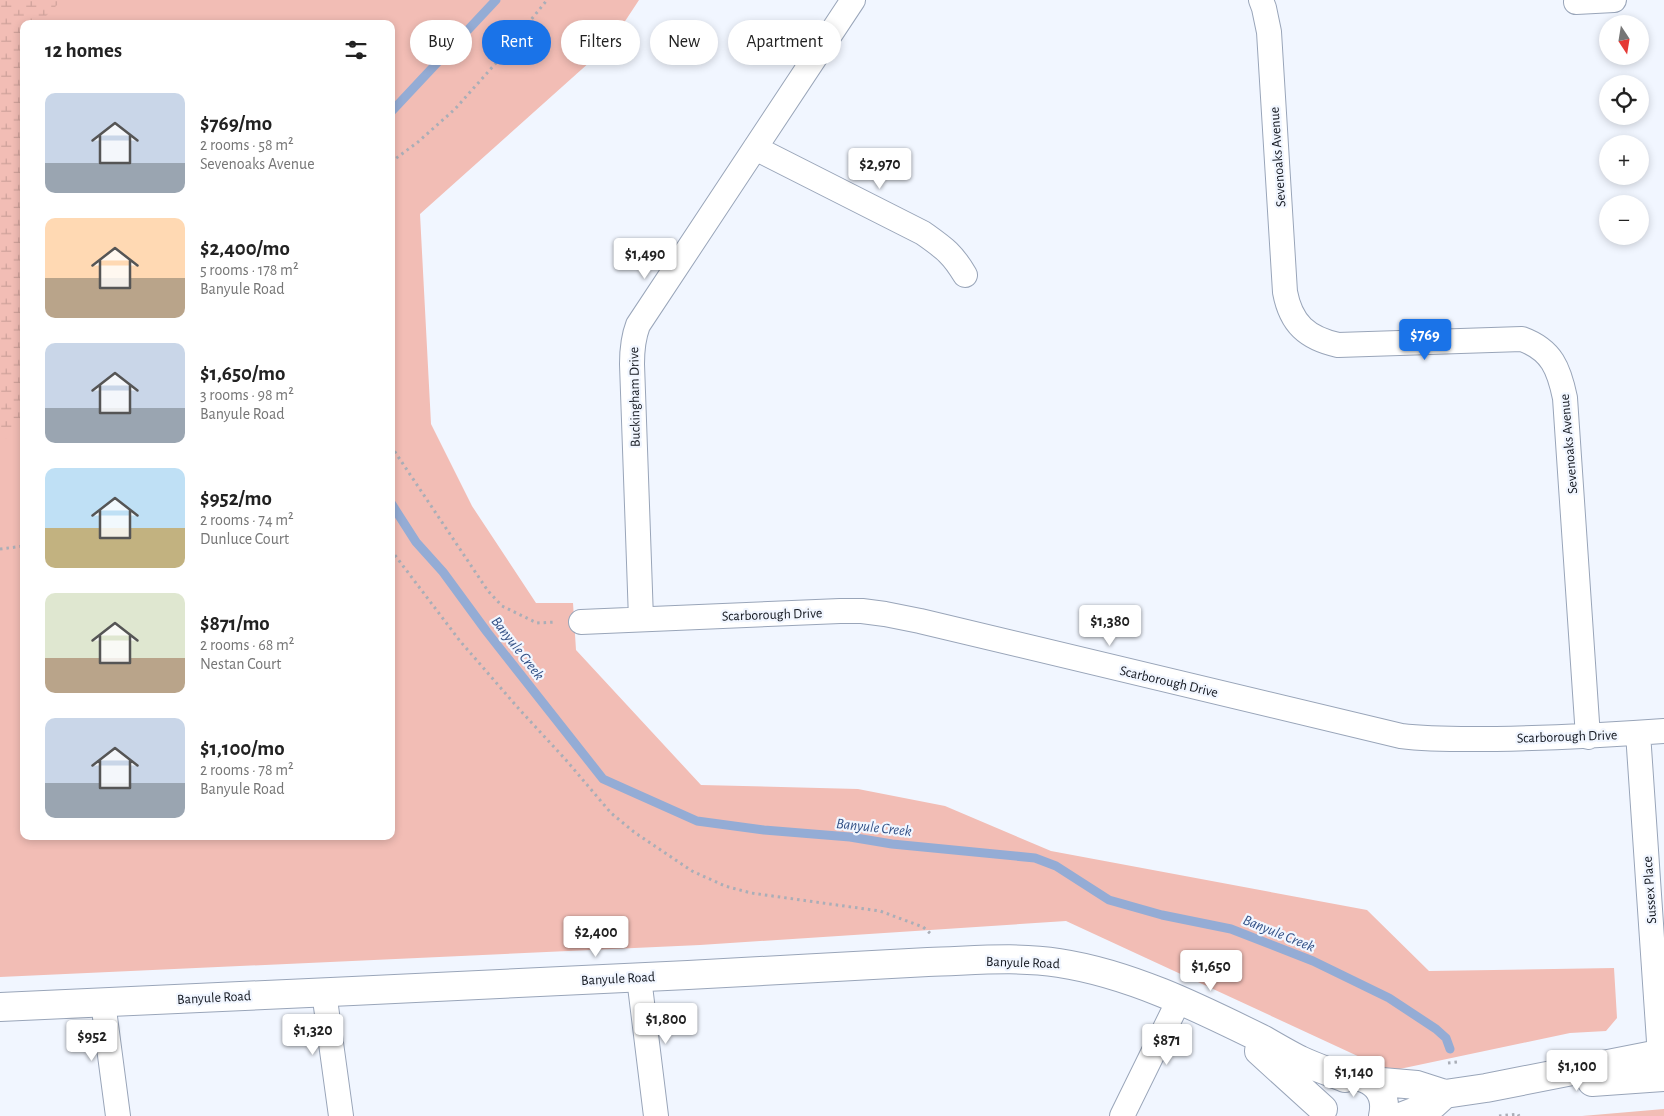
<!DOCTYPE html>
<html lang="en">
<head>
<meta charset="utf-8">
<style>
  :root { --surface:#fff; --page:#f2f2f2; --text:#222; --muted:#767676; --accent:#1a73e8 }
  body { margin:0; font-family:"Alegreya Sans",sans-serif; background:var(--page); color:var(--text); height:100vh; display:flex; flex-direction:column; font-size:19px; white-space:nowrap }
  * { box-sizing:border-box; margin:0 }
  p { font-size:16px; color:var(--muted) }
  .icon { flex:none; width:28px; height:28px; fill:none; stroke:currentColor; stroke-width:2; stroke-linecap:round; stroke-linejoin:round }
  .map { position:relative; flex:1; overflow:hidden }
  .side { position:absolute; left:20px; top:20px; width:375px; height:820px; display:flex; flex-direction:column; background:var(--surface); border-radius:10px; box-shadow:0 2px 8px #0003 }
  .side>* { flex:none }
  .guide { position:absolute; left:410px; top:20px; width:475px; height:45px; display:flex; gap:10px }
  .needle { width:32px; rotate:168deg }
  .fabs { position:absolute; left:1599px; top:15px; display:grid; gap:10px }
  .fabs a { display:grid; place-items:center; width:50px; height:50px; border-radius:50%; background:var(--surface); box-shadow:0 2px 8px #0003; font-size:25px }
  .price { position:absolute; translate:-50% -42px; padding:0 11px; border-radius:5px; background:#fff; color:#222; font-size:16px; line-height:32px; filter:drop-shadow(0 1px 2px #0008) }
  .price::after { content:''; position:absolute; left:50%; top:30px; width:15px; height:11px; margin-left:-8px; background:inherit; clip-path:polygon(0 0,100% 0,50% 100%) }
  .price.active { background:var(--accent); color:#fff }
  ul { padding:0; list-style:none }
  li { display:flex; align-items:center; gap:15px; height:125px; padding:0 25px }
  li span { display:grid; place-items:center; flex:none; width:140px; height:100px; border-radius:10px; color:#555 }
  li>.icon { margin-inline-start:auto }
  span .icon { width:60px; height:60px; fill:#fffc; stroke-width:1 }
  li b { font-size:21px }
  h2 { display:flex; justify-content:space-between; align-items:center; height:60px; padding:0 25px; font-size:21px }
  .chip { padding:0 18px; border-radius:22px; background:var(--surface); box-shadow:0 2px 8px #0003; font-size:18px; line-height:45px }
  .chip.active { background:var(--accent); color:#fff }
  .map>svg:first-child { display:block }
  .green { fill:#f2bdb5; fill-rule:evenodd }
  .wetland { fill:url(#wetland-marsh) }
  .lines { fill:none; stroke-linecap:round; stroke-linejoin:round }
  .stream { stroke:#94acd5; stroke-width:9 }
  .minor-casing { stroke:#99a5b9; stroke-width:26 }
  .tertiary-casing { stroke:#99a5b9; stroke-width:30 }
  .path { stroke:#aaaeb7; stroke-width:3; stroke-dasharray:2.5 4; stroke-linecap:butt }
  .minor { stroke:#fff; stroke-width:24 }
  .tertiary { stroke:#fff; stroke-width:28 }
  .labels { text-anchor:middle; stroke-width:4.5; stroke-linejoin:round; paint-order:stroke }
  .street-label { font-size:14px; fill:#13171f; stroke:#f1f6ff }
  .water-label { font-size:15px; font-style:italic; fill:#335186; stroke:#f1f6ff }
</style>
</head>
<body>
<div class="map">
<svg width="1664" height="1116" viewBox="0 0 1664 1116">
  <defs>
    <pattern id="wetland-marsh" width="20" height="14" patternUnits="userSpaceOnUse" patternTransform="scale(1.25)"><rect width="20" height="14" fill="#f2bdb5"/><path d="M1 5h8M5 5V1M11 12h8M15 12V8" fill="none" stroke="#cfa29b"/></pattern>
  </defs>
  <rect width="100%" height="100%" fill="#f1f6ff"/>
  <path class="green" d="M0 0H639L610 44 420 214 431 424 472 506 536 603H573L576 650 701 785 858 789 945 806 1051 851 1367 910 1429 971 1614 968 1617 1018 1606 1031 1570 1033 1390 1071 1066 921 700 945 0 977ZM24 24H391V836H24Z
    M1664 1109V1116H1581H1582Z"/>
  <path class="wetland" d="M0 0H62L38 24H24V423L7 438 0 439Z"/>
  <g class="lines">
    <path class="stream" d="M391 112 496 0
      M391 503 416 542 443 572 487 632 603 779 697 821 764 830 850 837 892 844 1035 858 1056 866 1109 900 1162 915 1231 929 1313 961 1389 998 1436 1029 1446 1038 1450 1049"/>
    <defs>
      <path id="minor" d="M1261 0 1264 8 1269 32 1285 292C1291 324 1307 338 1338 345L1522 339C1552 350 1559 369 1565 398L1588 737
        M1576 2 1614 0
        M755 148 923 233C944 248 952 253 965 275
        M641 619 632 364C632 350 633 338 638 325L853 0
        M581 622 840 611H862L885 614 920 621 1401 736C1433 740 1465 739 1496 739 1552 738 1608 735 1664 731
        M1638 733 1661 1071
        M639 978 656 1116
        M324 992 341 1116
        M103 1002 118 1116
        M1122 1116 1179 1000"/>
      <path id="tertiary" d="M0 1007C229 996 459 987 688 975 768 971 848 966 928 962 971 961 1016 956 1059 963 1131 974 1199 1008 1264 1040 1276 1047 1288 1054 1300 1060 1315 1067 1330 1072 1345 1078
        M1259 1051 1323 1109
        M1360 1077C1379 1082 1387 1098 1383 1116
        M1370 1081 1417 1085 1445 1094 1486 1088 1664 1053
        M1592 1082 1664 1077
        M1403 1116 1434 1104 1445 1094"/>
    </defs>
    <use href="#minor" class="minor-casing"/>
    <use href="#tertiary" class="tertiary-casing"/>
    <path class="path" d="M391 162 418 142 455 109 496 63 547 0
      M391 446 488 591 502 606 537 623 556 622
      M0 549 24 546
      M391 550 460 641 519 709 566 760 611 813 634 832 692 871 725 886 751 893 880 911 923 927 931 934
      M1448 1063 1457 1062
      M1499 1116 1518 1114 1519 1116"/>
    <use href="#minor" class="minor"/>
    <use href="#tertiary" class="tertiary"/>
  </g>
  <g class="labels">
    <g class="street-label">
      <text transform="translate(1277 157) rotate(-94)" y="5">Sevenoaks Avenue</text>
      <text transform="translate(634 397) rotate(-91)" y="5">Buckingham Drive</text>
      <text transform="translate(1568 444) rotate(-95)" y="5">Sevenoaks Avenue</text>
      <text transform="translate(772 614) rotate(-2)" y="5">Scarborough Drive</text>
      <text transform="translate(1169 681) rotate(13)" y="5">Scarborough Drive</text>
      <text transform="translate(1567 736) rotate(-2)" y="5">Scarborough Drive</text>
      <text transform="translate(1649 890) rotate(-94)" y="5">Sussex Place</text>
      <text transform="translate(1023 962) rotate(2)" y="5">Banyule Road</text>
      <text transform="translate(618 978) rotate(-3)" y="5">Banyule Road</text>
      <text transform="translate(214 997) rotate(-3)" y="5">Banyule Road</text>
    </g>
    <g class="water-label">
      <text transform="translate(518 648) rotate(52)" y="5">Banyule Creek</text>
      <text transform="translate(874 827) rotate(6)" y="5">Banyule Creek</text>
      <text transform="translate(1279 933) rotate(22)" y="5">Banyule Creek</text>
    </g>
  </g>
</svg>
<div class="fabs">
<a><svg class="needle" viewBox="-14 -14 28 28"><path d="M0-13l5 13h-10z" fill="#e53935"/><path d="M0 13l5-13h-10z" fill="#767676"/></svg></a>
<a><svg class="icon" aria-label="locate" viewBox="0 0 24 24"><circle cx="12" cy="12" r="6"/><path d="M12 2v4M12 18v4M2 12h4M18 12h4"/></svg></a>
<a>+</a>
<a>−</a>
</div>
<b class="price" style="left:880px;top:190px">$2,970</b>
<b class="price" style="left:645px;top:280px">$1,490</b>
<b class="price active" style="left:1425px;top:361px">$769</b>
<b class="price" style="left:1110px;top:647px">$1,380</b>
<b class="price" style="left:596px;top:958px">$2,400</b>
<b class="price" style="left:1211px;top:992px">$1,650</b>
<b class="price" style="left:666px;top:1045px">$1,800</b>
<b class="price" style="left:313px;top:1056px">$1,320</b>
<b class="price" style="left:92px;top:1062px">$952</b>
<b class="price" style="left:1167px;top:1066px">$871</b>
<b class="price" style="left:1577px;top:1092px">$1,100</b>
<b class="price" style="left:1354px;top:1098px">$1,140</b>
<div class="guide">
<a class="chip">Buy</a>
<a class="chip active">Rent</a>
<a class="chip">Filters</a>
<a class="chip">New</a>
<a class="chip">Apartment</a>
</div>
<section class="side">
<h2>12 homes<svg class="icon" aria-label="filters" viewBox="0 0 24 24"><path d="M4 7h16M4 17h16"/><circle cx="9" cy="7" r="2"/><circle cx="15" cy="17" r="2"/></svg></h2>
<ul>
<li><span style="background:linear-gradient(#c9d6e8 70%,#9aa5b1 0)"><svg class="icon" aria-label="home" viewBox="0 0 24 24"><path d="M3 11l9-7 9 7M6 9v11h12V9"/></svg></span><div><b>$769/mo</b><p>2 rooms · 58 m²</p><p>Sevenoaks Avenue</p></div></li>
<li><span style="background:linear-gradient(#ffd9b3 60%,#b9a48a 0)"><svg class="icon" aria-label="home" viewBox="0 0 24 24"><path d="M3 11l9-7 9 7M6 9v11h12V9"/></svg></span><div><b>$2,400/mo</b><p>5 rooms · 178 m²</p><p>Banyule Road</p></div></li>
<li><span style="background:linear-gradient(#c9d6e8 65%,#9aa5b1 0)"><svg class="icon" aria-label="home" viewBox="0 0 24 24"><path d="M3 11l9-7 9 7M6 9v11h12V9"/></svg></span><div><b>$1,650/mo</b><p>3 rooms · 98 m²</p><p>Banyule Road</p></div></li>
<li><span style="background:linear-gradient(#bfe0f5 60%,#c2b280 0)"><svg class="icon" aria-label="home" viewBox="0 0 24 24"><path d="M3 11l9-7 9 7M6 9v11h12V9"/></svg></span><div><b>$952/mo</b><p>2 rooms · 74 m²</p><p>Dunluce Court</p></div></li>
<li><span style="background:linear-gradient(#dfe7d0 65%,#b9a48a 0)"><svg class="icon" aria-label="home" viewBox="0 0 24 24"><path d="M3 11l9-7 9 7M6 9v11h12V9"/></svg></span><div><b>$871/mo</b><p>2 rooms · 68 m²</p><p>Nestan Court</p></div></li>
<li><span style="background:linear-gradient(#c9d6e8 65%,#9aa5b1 0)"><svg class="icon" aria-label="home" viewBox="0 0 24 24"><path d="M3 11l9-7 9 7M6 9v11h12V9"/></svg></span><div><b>$1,100/mo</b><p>2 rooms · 78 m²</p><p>Banyule Road</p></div></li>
</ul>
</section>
</div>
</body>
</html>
